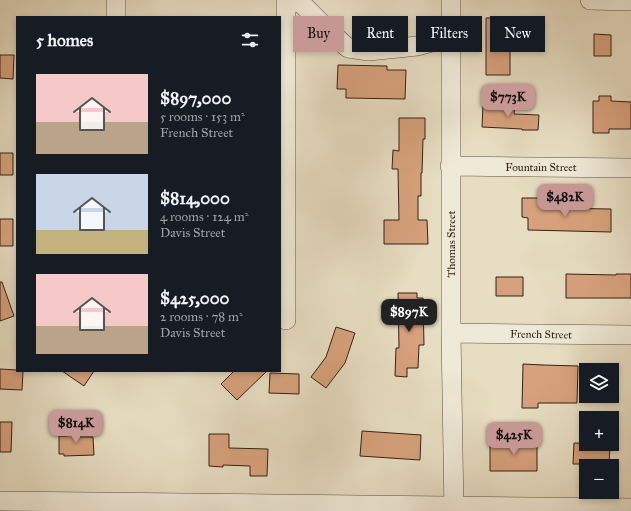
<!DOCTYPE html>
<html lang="en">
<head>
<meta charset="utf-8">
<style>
  :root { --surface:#171b24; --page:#20242c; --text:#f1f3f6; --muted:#9ea1a6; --accent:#c59692 }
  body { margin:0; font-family:"IM FELL Great Primer",serif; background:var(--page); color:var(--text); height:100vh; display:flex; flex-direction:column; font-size:15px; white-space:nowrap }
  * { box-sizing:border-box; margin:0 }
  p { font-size:13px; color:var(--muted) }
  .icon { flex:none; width:22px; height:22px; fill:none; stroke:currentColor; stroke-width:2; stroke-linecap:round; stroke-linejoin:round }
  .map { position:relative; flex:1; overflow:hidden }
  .drawer { position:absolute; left:16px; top:16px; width:265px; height:356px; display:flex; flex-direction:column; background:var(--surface); border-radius:0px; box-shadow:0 2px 6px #0003 }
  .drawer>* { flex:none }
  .top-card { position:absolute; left:293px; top:16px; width:278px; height:36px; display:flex; gap:8px }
  .buttons { position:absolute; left:579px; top:363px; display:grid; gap:8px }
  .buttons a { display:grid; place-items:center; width:40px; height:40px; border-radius:0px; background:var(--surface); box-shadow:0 2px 6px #0003; font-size:20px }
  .price { position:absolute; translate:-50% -34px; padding:0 9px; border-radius:8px; background:var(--accent); color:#111; font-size:13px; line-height:26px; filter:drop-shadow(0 1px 2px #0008) }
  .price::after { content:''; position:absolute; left:50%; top:24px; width:12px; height:9px; margin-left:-6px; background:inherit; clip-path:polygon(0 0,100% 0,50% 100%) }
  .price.current { background:#222; color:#fff }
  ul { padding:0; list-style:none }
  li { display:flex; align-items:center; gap:12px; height:100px; padding:0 20px }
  li span { display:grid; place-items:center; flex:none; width:112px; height:80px; border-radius:0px; color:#555 }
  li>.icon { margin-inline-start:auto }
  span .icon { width:48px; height:48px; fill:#fffc; stroke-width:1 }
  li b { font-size:17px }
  h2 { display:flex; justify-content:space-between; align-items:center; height:48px; padding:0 20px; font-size:17px }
  .tag { padding:0 14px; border-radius:0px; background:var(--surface); box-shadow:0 2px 6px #0003; font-size:14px; line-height:36px }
  .tag.current { background:var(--accent); color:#111 }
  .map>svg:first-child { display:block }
  .building { fill:#d6a17c; stroke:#332114 }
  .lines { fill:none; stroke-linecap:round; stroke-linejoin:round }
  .minor-casing { stroke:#605040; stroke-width:20 }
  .minor { stroke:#efe9d7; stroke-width:19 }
  .labels { text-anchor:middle; stroke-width:4; stroke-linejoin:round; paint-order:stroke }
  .street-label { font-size:11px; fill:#332114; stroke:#efe9d7 }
</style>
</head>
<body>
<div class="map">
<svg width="631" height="511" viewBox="0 0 631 511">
  <rect width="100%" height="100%" fill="#e7ddc2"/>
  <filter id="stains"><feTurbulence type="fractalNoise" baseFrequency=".005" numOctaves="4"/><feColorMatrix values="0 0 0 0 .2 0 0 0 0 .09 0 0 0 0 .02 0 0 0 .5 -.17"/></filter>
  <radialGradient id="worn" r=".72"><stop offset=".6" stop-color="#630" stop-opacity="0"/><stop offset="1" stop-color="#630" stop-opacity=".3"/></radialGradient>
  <path class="building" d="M486 18H513V38H510V75H486Z
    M594 34 611 35V56H594Z
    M0 55H14L13 79 0 78Z
    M338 65 387 66V70H406L405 99 346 98V89H337Z
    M599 96H611V101L631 102V129H609V133H593V101H599Z
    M483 104 515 105 514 114 539 115 538 130H522V129L482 127Z
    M399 118H425V139H423L422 173H421V196H418V220H427L428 244H384V220H399L398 169H392L393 150 399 151Z
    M0 153H13V175H0Z
    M522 198H546V208L611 209V232L528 230V218L522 217Z
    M0 219H13V246H0Z
    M566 274 616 275V274H631V298H566Z
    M496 277H523V296H496Z
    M0 282H2L14 316 0 321Z
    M398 293H417V298H423L424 345H419L418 368H407V377L395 376 396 348H399Z
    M336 327 355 333 345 363 326 388 311 377 326 357Z
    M523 364 543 365 578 366 577 403H538V408H522Z
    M0 369 17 370V371H23L22 390 0 389Z
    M62 371H94L84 386Z
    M234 371H267L237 400 221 384Z
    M270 373 299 374V394L269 393Z
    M0 422H12L11 452H0Z
    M68 429H80V437H93L94 455 64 456V454H59V436H68Z
    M362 431 421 435 420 460 360 456Z
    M209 434H229V448L268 449 267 476H250V466L223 465V467L209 466Z
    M490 440H537V471H490Z
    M574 443 610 444 609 466H593V464H573Z"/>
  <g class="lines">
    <defs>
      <path id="minor" d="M286 0V320
        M293 0 302 4 330 32 348 48 369 51 417 46 450 37
        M451 0V333L454 511
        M590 0 631 1
        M116 17V0
        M450 166 631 168
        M451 333 631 335
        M0 501 631 508"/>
    </defs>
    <use href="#minor" class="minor-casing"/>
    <use href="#minor" class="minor"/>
  </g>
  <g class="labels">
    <g class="street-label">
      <text x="541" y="171">Fountain Street</text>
      <text transform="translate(451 244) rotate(-90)" y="4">Thomas Street</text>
      <text transform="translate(541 334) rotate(1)" y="4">French Street</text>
    </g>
  </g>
  <rect width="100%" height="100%" filter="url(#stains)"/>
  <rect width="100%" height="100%" fill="url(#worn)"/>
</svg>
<div class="buttons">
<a><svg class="icon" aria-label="layers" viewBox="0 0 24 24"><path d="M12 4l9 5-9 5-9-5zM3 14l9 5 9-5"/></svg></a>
<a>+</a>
<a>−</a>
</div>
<b class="price" style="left:508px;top:118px">$773K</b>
<b class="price" style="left:565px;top:218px">$482K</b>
<b class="price current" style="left:409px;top:333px">$897K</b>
<b class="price" style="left:76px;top:444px">$814K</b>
<b class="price" style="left:514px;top:456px">$425K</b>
<div class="top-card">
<a class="tag current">Buy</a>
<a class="tag">Rent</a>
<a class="tag">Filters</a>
<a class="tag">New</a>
</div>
<section class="drawer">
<h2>5 homes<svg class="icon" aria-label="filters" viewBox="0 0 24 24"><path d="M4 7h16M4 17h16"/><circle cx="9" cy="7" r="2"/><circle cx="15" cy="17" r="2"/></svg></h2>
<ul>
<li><span style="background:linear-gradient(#f6c9c9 60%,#b9a48a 0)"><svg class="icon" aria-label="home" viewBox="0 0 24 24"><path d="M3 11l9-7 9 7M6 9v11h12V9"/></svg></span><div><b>$897,000</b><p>5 rooms · 153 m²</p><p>French Street</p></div></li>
<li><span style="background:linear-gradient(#c9d6e8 70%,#c2b280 0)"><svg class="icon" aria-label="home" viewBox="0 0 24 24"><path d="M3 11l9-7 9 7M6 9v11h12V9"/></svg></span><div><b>$814,000</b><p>4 rooms · 124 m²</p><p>Davis Street</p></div></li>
<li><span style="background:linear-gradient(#f6c9c9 65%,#b9a48a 0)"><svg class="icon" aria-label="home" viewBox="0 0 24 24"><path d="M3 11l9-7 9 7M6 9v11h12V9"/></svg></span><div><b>$425,000</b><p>2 rooms · 78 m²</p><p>Davis Street</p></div></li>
</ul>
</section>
</div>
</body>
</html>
